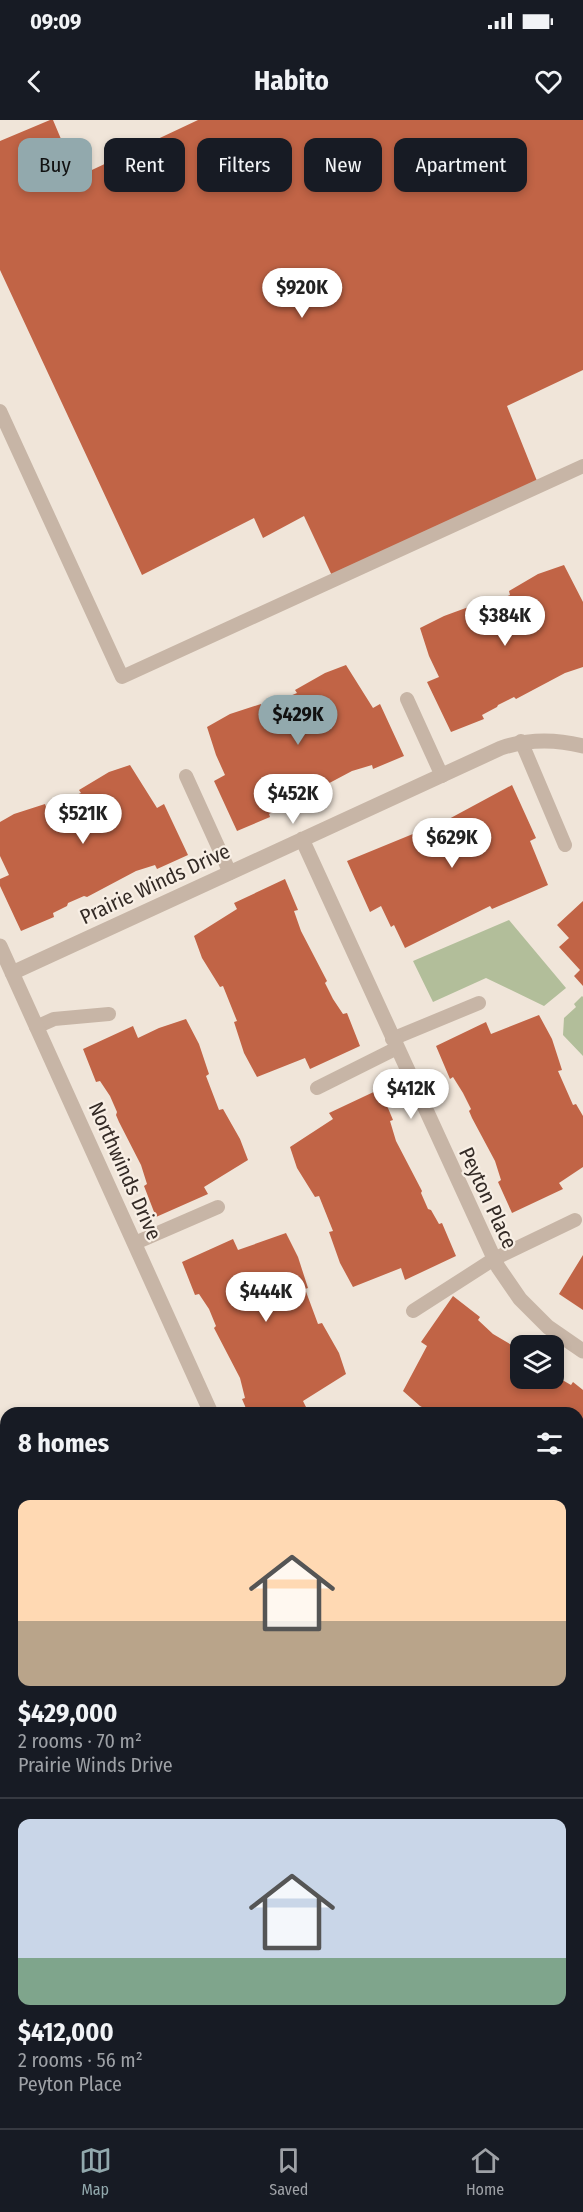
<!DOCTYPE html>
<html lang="en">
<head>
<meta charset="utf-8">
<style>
  :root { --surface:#171b24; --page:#20242c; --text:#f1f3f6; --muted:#9ea1a6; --line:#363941; --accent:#92a9ad }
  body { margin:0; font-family:"Fira Sans Condensed",sans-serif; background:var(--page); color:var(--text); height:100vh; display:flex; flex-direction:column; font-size:22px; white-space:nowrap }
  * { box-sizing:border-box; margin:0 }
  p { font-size:20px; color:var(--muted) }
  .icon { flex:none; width:33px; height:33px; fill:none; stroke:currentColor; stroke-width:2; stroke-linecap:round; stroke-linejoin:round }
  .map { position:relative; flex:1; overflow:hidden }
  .side { position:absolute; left:0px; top:1287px; width:584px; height:722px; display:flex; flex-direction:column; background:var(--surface); border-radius:18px 18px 0 0; box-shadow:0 3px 9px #0003 }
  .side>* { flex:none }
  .hud { position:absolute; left:18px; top:18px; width:548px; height:54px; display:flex; gap:12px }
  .fabs { position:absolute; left:510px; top:1215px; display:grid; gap:12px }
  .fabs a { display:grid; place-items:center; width:54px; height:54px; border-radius:12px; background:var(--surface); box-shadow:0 3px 9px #0003; font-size:30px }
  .price { position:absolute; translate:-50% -51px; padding:0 14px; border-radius:21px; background:#fff; color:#222; font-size:20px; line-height:39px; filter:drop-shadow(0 2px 3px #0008) }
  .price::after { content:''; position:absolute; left:50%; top:36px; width:18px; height:14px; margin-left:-9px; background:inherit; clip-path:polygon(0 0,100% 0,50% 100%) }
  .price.selected { background:var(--accent); color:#111 }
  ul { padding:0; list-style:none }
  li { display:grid; align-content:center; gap:12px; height:318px; padding:0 18px }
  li+li { border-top:2px solid var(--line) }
  li span { display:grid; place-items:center; height:186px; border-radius:12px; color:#555 }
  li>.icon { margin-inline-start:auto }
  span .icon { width:108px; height:108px; fill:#fffc; stroke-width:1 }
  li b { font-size:26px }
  h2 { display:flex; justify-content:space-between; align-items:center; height:72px; padding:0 18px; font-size:26px }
  .chip { padding:0 21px; border-radius:12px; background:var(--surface); box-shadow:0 3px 9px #0003; font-size:21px; line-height:54px }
  .chip.selected { background:var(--accent); color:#111 }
  .status { display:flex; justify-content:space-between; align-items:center; height:42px; padding:0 30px; background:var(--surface); direction:ltr }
  .status svg { height:16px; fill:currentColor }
  header { display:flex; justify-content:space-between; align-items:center; height:78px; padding:0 18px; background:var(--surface); font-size:27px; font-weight:700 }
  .dock { display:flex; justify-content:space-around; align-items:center; height:84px; border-top:2px solid var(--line); background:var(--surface); font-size:16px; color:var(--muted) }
  .dock a { display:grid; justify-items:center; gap:3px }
  .dock .selected { color:var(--accent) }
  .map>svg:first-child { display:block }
  .green { fill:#b2be9a }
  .water { fill:#79a9ac }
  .building { fill:#c16446 }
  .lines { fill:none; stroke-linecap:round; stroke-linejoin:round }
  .service { stroke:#c7b5a6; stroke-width:14 }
  .minor { stroke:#c7b5a6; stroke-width:15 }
  .labels { text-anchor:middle; stroke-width:4.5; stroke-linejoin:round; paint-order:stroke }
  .street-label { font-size:21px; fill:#342b26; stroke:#f8efe5 }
</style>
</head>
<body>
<div class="status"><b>09:09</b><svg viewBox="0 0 49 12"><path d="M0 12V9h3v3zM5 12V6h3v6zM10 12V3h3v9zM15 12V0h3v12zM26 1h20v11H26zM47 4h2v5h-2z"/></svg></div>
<header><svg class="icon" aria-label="back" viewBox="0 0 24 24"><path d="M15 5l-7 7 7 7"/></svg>Habito<svg class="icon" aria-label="heart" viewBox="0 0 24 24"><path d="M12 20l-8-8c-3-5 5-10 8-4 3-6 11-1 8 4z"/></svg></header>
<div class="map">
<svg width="583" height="2008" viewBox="0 0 583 2008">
  <rect width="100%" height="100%" fill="#f0e5d9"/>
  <path class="green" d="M509 800 566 868 544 886 486 858 433 882 413 841Z
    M582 876 583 877V936L563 915 564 898 576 887 574 884Z"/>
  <path class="water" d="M578 1474 583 1477V1640L578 1628Z"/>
  <path class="building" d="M50 0H53L77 57 198 0H583V250L507 286 539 366 334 460 304 396 263 418 254 398 142 455 0 150V21Z
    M564 445 583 482V547L565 553 516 579 514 577 498 585 497 587 482 595 484 599 451 612 427 562 439 557 429 536 420 508 444 496 474 485 476 489 510 475 509 471 538 454Z
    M346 545 373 588 380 584 404 636 373 649 372 645 352 651 303 677 300 676 284 683 283 686 269 694 270 697 237 711 214 661 225 655 216 635 207 607 230 594 261 584 262 588 297 573 295 570 325 553Z
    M130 645 157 688 164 684 188 735 157 749 155 745 136 751 87 777 84 776 68 783 67 786 53 793 54 797 21 811 0 766V759L9 755 0 736V702L14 694 45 684 46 687 81 673 79 670 109 652Z
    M512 665 536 718 530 721 548 765 492 789 490 786 405 828 394 805 391 807 381 786 370 792 347 741 447 700Z
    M285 759 298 790 294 791 301 811 327 861 325 863 333 879 343 894 347 893 360 926 310 949 305 938 257 957 244 933 234 902 237 901 223 866 220 867 202 838 194 816 237 789 234 783Z
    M583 781V866L574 856 580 850 559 827 569 818 557 805Z
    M539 895 552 919 562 950 558 951 573 985 576 984 583 996V1047L559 1063 563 1069 512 1093 498 1062 501 1060 495 1041 472 998 469 991 471 989 463 973 453 957 450 959 436 926 486 902 491 914Z
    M186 899 199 924 209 954 206 956 219 990 223 989 240 1019 248 1040 204 1067 208 1074 156 1097 144 1066 147 1064 141 1045 119 1002 116 995 117 992 110 976 100 961 96 962 83 929 133 906 138 918 159 908Z
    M380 969 393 1000 390 1001 396 1021 422 1071 421 1073 428 1089 431 1090 439 1104 442 1103 456 1136 405 1160 401 1148 353 1167 340 1143 329 1112 333 1111 319 1076 315 1077 297 1048 290 1027 333 999 329 993Z
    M286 1113 298 1137 308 1168 305 1169 318 1204 322 1203 339 1233 346 1254 303 1281 306 1287 293 1293H248L242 1279 245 1278 240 1258 214 1208 216 1206 209 1189 199 1174 195 1175 182 1142 233 1119 238 1130Z
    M583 1135V1190L559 1174Z
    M453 1176 480 1197 478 1200 493 1214 520 1230V1258H554L557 1257 571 1265 573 1262 583 1270V1310L578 1318V1293H433L420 1286 403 1271 427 1226 421 1222Z
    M583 1725V1842L578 1844V1727Z"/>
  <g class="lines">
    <path class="service" d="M0 291 122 557 583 346
      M407 579 442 656
      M521 621 565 725
      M186 656 230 753
      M36 907 54 899 109 894
      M392 919 479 883
      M317 968 397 928
      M135 1123 218 1087
      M413 1191 494 1139 575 1100"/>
    <path class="minor" d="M302 719 498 1147 520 1179 548 1207 583 1231
      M0 826 211 1293
      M12 853 501 628C528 619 555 619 583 626
      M578 1875 583 1873
      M578 1944 583 1952"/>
  </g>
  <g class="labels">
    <g class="street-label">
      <text transform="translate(155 764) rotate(-25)" y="7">Prairie Winds Drive</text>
      <text transform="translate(125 1051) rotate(66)" y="7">Northwinds Drive</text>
      <text transform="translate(488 1078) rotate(65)" y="7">Peyton Place</text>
    </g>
  </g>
</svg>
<div class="fabs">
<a><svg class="icon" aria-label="layers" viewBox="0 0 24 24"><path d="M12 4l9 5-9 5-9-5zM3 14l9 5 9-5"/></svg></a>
</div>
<b class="price" style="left:302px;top:199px">$920K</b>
<b class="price" style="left:505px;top:527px">$384K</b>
<b class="price selected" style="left:298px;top:626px">$429K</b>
<b class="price" style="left:293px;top:705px">$452K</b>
<b class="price" style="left:83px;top:725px">$521K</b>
<b class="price" style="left:452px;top:749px">$629K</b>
<b class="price" style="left:411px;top:1000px">$412K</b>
<b class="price" style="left:266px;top:1203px">$444K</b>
<div class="hud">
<a class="chip selected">Buy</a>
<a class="chip">Rent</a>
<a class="chip">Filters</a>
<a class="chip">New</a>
<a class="chip">Apartment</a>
</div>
<section class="side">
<h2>8 homes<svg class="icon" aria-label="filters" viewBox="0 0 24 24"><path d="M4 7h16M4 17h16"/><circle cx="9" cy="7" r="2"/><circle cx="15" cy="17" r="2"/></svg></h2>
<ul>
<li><span style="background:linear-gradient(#ffd9b3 65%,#b9a48a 0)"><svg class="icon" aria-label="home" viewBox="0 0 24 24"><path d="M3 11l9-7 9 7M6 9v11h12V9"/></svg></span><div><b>$429,000</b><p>2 rooms · 70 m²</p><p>Prairie Winds Drive</p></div></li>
<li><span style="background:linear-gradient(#c9d6e8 75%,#7fa58c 0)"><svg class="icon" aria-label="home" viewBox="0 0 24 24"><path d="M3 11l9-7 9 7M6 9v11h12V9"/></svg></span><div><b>$412,000</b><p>2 rooms · 56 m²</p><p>Peyton Place</p></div></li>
</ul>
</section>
</div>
<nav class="dock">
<a class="selected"><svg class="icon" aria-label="map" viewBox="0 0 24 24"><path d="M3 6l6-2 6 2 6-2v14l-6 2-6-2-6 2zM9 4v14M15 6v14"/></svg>Map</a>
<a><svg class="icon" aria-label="saved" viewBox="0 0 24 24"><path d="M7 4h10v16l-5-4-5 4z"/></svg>Saved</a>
<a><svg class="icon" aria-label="home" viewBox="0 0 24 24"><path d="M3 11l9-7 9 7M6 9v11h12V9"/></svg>Home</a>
</nav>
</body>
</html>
